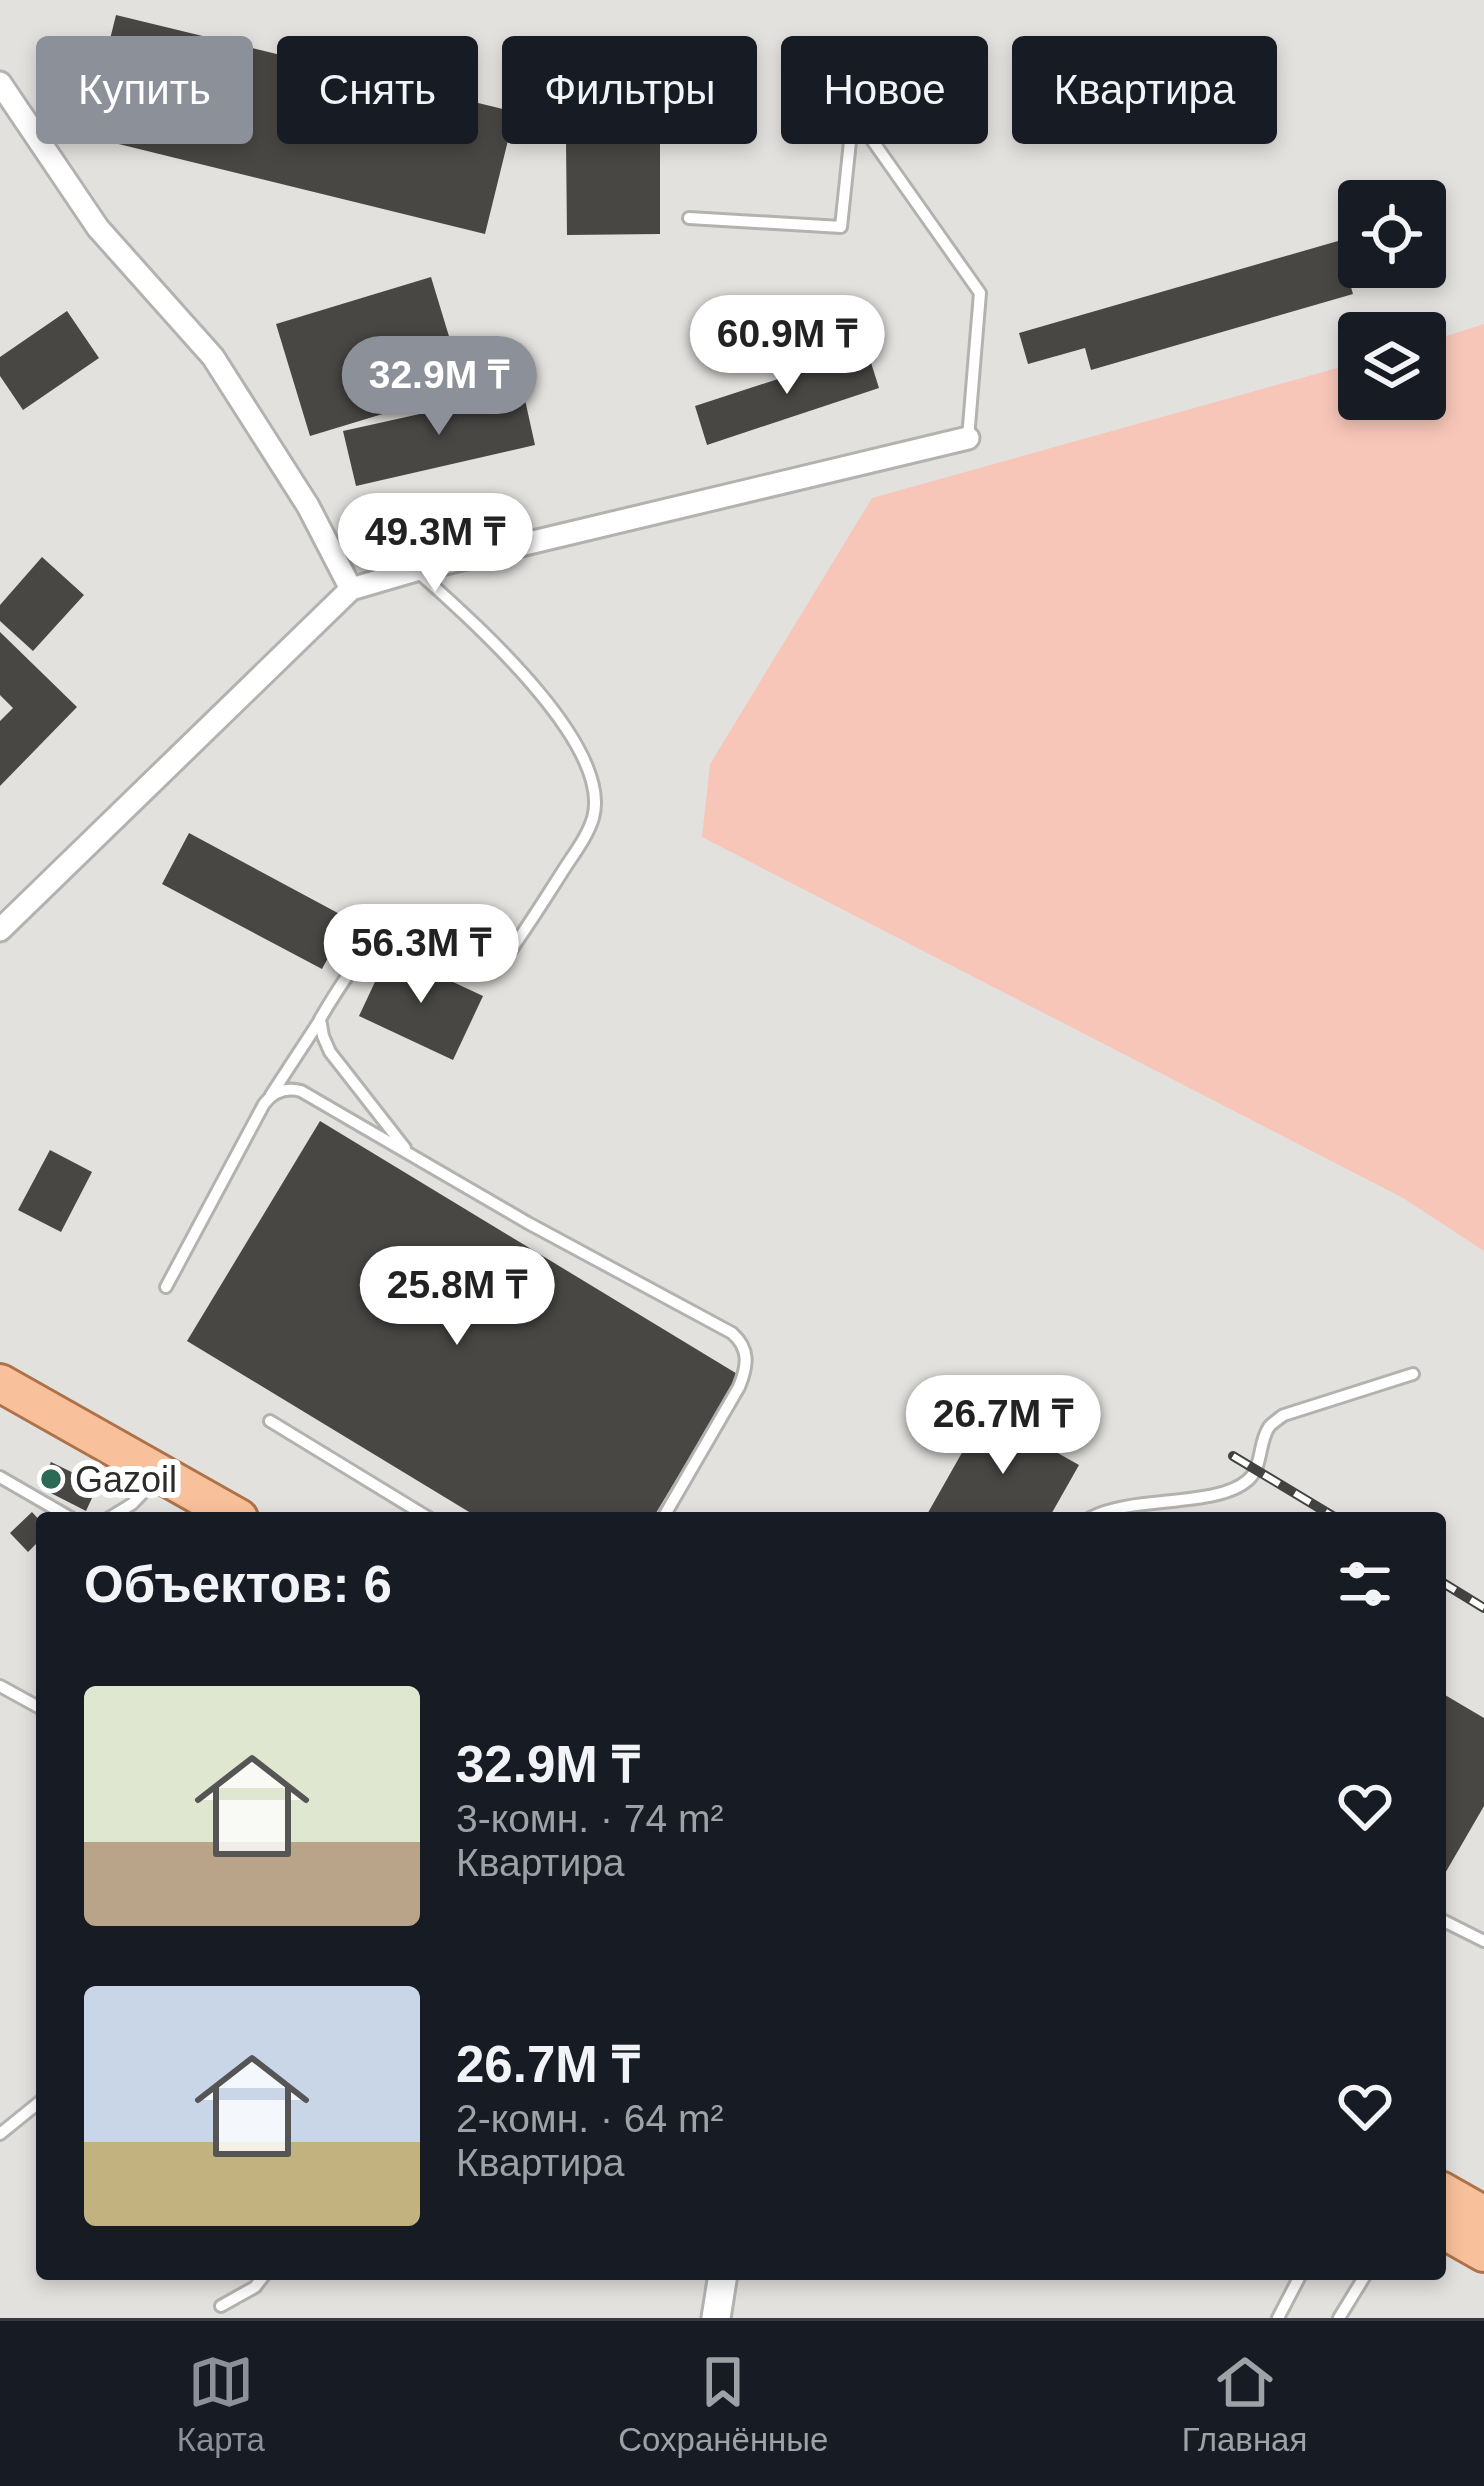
<!DOCTYPE html>
<html lang="ru">
<head>
<meta charset="utf-8">
<style>
  :root { --surface:#171b24; --page:#20242c; --text:#f1f3f6; --muted:#9ea1a6; --line:#363941; --accent:#8c9099 }
  body { margin:0; font-family:Arial,sans-serif; background:var(--page); color:var(--text); height:100vh; display:flex; flex-direction:column; font-size:45px; white-space:nowrap }
  * { box-sizing:border-box; margin:0 }
  p { font-size:39px; color:var(--muted) }
  .icon { flex:none; width:66px; height:66px; fill:none; stroke:currentColor; stroke-width:2; stroke-linecap:round; stroke-linejoin:round }
  .map { position:relative; flex:1; overflow:hidden }
  .sheet { position:absolute; left:36px; top:1512px; width:1410px; height:768px; display:flex; flex-direction:column; background:var(--surface); border-radius:12px; box-shadow:0 6px 18px #0003 }
  .sheet>* { flex:none }
  .top-card { position:absolute; left:36px; top:36px; width:1413px; height:108px; display:flex; gap:24px }
  .fabs { position:absolute; left:1338px; top:180px; display:grid; gap:24px }
  .fabs a { display:grid; place-items:center; width:108px; height:108px; border-radius:12px; background:var(--surface); box-shadow:0 6px 18px #0003; font-size:60px }
  .price { position:absolute; translate:-50% -102px; padding:0 27px; border-radius:42px; background:#fff; color:#222; font-size:39px; line-height:78px; filter:drop-shadow(0 3px 6px #0008) }
  .price::after { content:''; position:absolute; left:50%; top:72px; width:36px; height:27px; margin-left:-18px; background:inherit; clip-path:polygon(0 0,100% 0,50% 100%) }
  .price.on { background:var(--accent); color:#fff }
  ul { padding:0; list-style:none }
  li { display:flex; align-items:center; gap:36px; height:300px; padding:0 48px }
  li span { display:grid; place-items:center; flex:none; width:336px; height:240px; border-radius:12px; color:#555 }
  li>.icon { margin-inline-start:auto }
  span .icon { width:144px; height:144px; fill:#fffc; stroke-width:1 }
  li b { font-size:51px }
  h2 { display:flex; justify-content:space-between; align-items:center; height:144px; padding:0 48px; font-size:51px }
  .pill { padding:0 42px; border-radius:12px; background:var(--surface); box-shadow:0 6px 18px #0003; font-size:42px; line-height:108px }
  .pill.on { background:var(--accent); color:#fff }
  .tabs { display:flex; justify-content:space-around; align-items:center; height:168px; border-top:3px solid var(--line); background:var(--surface); font-size:33px; color:var(--muted) }
  .tabs a { display:grid; justify-items:center; gap:6px }
  .tabs .on { color:var(--accent) }
  .map>svg:first-child { display:block }
  .green { fill:#f7c6b9 }
  .building { fill:#484744 }
  .lines { fill:none; stroke-linecap:round; stroke-linejoin:round }
  .service-casing { stroke:#b4b2af; stroke-width:16 }
  .minor-casing { stroke:#b4b2af; stroke-width:27 }
  .tertiary-casing { stroke:#b4b2af; stroke-width:33 }
  .primary-casing { stroke:#ad7248; stroke-width:42 }
  .service { stroke:#fff; stroke-width:10 }
  .minor { stroke:#fff; stroke-width:21 }
  .tertiary { stroke:#fff; stroke-width:27 }
  .primary { stroke:#f8c19b; stroke-width:36 }
  .rail-casing { stroke:#424240; stroke-width:10 }
  .rail { stroke:#fff; stroke-width:6; stroke-dasharray:18; stroke-linecap:butt }
  .poi-dot { fill:#2d6a56; stroke:#fff; stroke-width:4.5 }
  .labels { text-anchor:middle; stroke-width:12; stroke-linejoin:round; paint-order:stroke }
  .poi-label { font-size:36px; fill:#2c2c2a; stroke:#fff; text-anchor:start }
</style>
</head>
<body>
<div class="map">
<svg width="1484" height="2318" viewBox="0 0 1484 2318">
  <rect width="100%" height="100%" fill="#e3e1de"/>
  <path class="green" d="M1484 324V1251L1403 1198 702 837 710 764 872 498 1359 362V399H1425V343Z"/>
  <path class="building" d="M116 15 515 112 485 234 86 136Z
    M1236 47 1237 99 1042 101V49Z
    M660 140V234L567 235 566 141Z
    M1338 241 1353 294 1091 370 1085 348 1028 364 1019 333Z
    M431 277 465 389 310 436 276 324Z
    M67 311 99 358 23 410 0 376V357Z
    M867 350 879 388 707 445 695 406Z
    M523 391 535 445 356 486 343 431Z
    M42 557 84 595 33 651 0 621V605Z
    M0 632 77 707 0 786V721L13 708 0 695Z
    M189 833 349 919 322 969 162 884Z
    M389 952 483 996 453 1060 359 1016Z
    M320 1121 739 1375 653 1518H479L187 1341Z
    M50 1150 92 1172 61 1232 18 1210Z
    M985 1412 1079 1465 1049 1518H925Z
    M51 1462 98 1485 86 1511 39 1487Z
    M32 1512 42 1523V1538L28 1552 10 1533Z
    M1440 1692 1484 1718V1806L1440 1882Z"/>
  <g class="lines">
    <defs>
      <path id="service" d="M689 218 841 227 853 113 980 293 968 438
        M271 1095 320 1020
        M405 1148 330 1052 323 1036 320 1019C334 996 373 927 402 930 423 933 445 949 463 959 476 965 486 969 500 965 522 936 541 905 561 874 572 856 587 838 593 818 614 744 468 617 418 572
        M166 1287 264 1104C273 1092 286 1087 301 1091L528 1223 732 1333C750 1349 748 1365 739 1387L663 1518
        M270 1421 429 1518
        M0 1477 71 1518
        M109 1518 132 1504 154 1481
        M1090 1518C1132 1495 1217 1508 1248 1480 1263 1467 1258 1443 1269 1427 1270 1425 1282 1416 1284 1415L1413 1374
        M0 1686 42 1709
        M1440 1919 1484 1941
        M0 2134 42 2100
        M221 2306 255 2287 265 2274
        M1278 2318 1301 2274
        M1339 2318 1366 2274"/>
      <path id="minor" d="M0 83 98 228 213 357 308 506 351 589
        M0 930 351 589 416 570 968 438"/>
      <path id="tertiary" d="M716 2318 723 2274"/>
      <path id="primary" d="M0 1383 239 1518
        M1440 2190 1484 2215
        M1440 2228 1484 2253"/>
    </defs>
    <use href="#service" class="service-casing"/>
    <use href="#minor" class="minor-casing"/>
    <use href="#tertiary" class="tertiary-casing"/>
    <use href="#primary" class="primary-casing"/>
    <use href="#service" class="service"/>
    <use href="#minor" class="minor"/>
    <use href="#tertiary" class="tertiary"/>
    <use href="#primary" class="primary"/>
    <defs>
      <path id="rail" d="M1233 1456 1336 1518
        M1440 1581 1484 1608"/>
    </defs>
    <use href="#rail" class="rail-casing"/>
    <use href="#rail" class="rail"/>
  </g>
  <circle class="poi-dot" cx="51" cy="1479" r="12"/>
  <g class="labels">
    <g class="poi-label">
      <text x="75" y="1492">Gazoil</text>
    </g>
  </g>
</svg>
<div class="fabs">
<a><svg class="icon" aria-label="locate" viewBox="0 0 24 24"><circle cx="12" cy="12" r="6"/><path d="M12 2v4M12 18v4M2 12h4M18 12h4"/></svg></a>
<a><svg class="icon" aria-label="layers" viewBox="0 0 24 24"><path d="M12 4l9 5-9 5-9-5zM3 14l9 5 9-5"/></svg></a>
</div>
<b class="price" style="left:787px;top:397px">60.9M ₸</b>
<b class="price on" style="left:439px;top:438px">32.9M ₸</b>
<b class="price" style="left:435px;top:595px">49.3M ₸</b>
<b class="price" style="left:421px;top:1006px">56.3M ₸</b>
<b class="price" style="left:457px;top:1348px">25.8M ₸</b>
<b class="price" style="left:1003px;top:1477px">26.7M ₸</b>
<div class="top-card">
<a class="pill on">Купить</a>
<a class="pill">Снять</a>
<a class="pill">Фильтры</a>
<a class="pill">Новое</a>
<a class="pill">Квартира</a>
</div>
<section class="sheet">
<h2>Объектов: 6<svg class="icon" aria-label="filters" viewBox="0 0 24 24"><path d="M4 7h16M4 17h16"/><circle cx="9" cy="7" r="2"/><circle cx="15" cy="17" r="2"/></svg></h2>
<ul>
<li><span style="background:linear-gradient(#dfe7d0 65%,#b9a48a 0)"><svg class="icon" aria-label="home" viewBox="0 0 24 24"><path d="M3 11l9-7 9 7M6 9v11h12V9"/></svg></span><div><b>32.9M ₸</b><p>3-комн. · 74 m²</p><p>Квартира</p></div><svg class="icon" aria-label="heart" viewBox="0 0 24 24"><path d="M12 20l-8-8c-3-5 5-10 8-4 3-6 11-1 8 4z"/></svg></li>
<li><span style="background:linear-gradient(#c9d6e8 65%,#c2b280 0)"><svg class="icon" aria-label="home" viewBox="0 0 24 24"><path d="M3 11l9-7 9 7M6 9v11h12V9"/></svg></span><div><b>26.7M ₸</b><p>2-комн. · 64 m²</p><p>Квартира</p></div><svg class="icon" aria-label="heart" viewBox="0 0 24 24"><path d="M12 20l-8-8c-3-5 5-10 8-4 3-6 11-1 8 4z"/></svg></li>
</ul>
</section>
</div>
<nav class="tabs">
<a class="on"><svg class="icon" aria-label="map" viewBox="0 0 24 24"><path d="M3 6l6-2 6 2 6-2v14l-6 2-6-2-6 2zM9 4v14M15 6v14"/></svg>Карта</a>
<a><svg class="icon" aria-label="saved" viewBox="0 0 24 24"><path d="M7 4h10v16l-5-4-5 4z"/></svg>Сохранённые</a>
<a><svg class="icon" aria-label="home" viewBox="0 0 24 24"><path d="M3 11l9-7 9 7M6 9v11h12V9"/></svg>Главная</a>
</nav>
</body>
</html>
